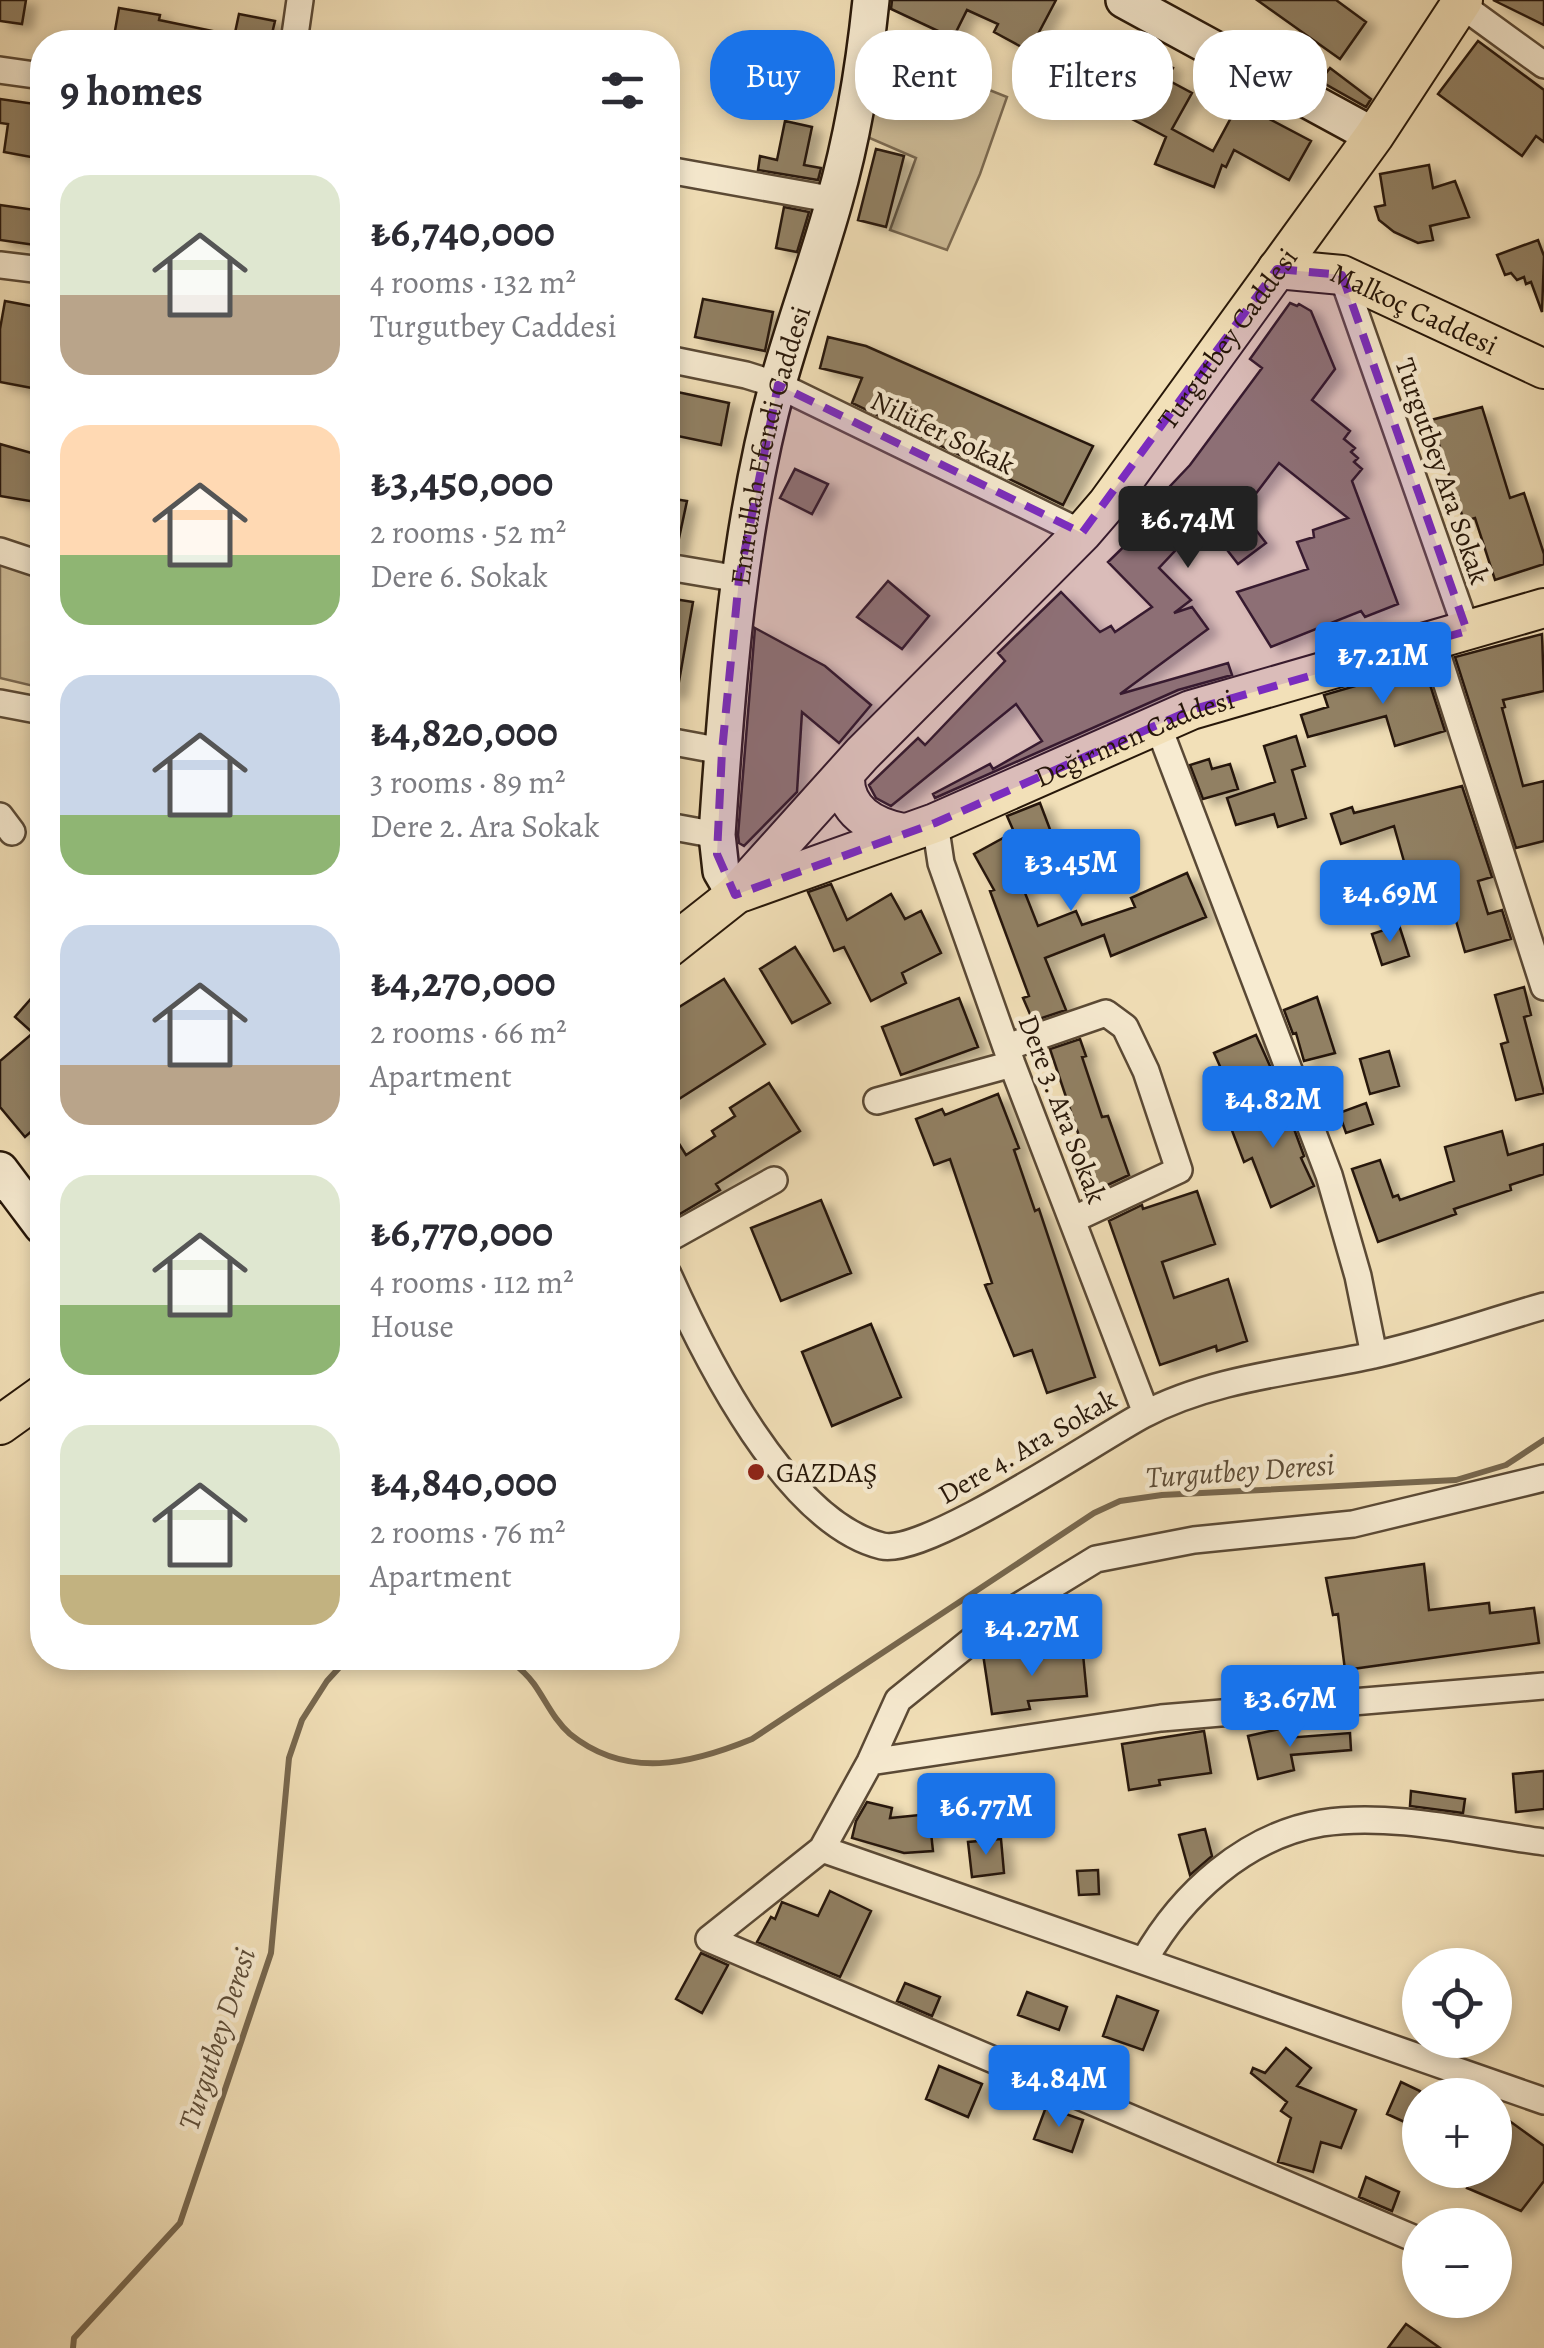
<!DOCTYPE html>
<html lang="en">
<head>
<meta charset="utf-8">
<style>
  :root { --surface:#fff; --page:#f7f7f7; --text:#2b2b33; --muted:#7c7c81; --accent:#1a73e8 }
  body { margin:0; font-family:Alegreya,serif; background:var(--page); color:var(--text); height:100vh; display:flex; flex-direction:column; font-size:38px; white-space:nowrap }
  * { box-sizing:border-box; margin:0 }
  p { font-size:32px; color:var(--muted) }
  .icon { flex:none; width:55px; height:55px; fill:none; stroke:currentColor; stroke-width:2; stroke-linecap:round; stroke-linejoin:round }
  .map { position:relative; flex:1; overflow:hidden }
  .side { position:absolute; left:30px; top:30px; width:650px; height:1640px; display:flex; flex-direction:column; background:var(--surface); border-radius:40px; box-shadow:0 5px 15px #0003 }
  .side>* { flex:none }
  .hud { position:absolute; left:710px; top:30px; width:682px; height:90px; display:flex; gap:20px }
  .controls { position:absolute; left:1402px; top:1948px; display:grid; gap:20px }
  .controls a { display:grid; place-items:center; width:110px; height:110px; border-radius:50%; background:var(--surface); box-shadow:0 5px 15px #0003; font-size:50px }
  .price { position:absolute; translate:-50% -85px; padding:0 22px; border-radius:10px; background:var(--accent); color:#fff; font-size:32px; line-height:65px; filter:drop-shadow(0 2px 5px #0008) }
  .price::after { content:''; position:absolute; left:50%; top:60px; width:30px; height:22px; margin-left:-15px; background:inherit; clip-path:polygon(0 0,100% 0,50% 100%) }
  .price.selected { background:#222; color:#fff }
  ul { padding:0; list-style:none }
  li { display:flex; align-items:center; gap:30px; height:250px; padding:0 30px }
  li span { display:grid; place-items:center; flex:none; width:280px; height:200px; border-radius:30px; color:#555 }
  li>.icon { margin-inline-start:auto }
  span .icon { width:120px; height:120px; fill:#fffc; stroke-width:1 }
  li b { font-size:42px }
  h2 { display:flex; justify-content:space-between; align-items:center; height:120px; padding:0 30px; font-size:42px }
  .tag { padding:0 35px; border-radius:40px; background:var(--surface); box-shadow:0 5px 15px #0003; font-size:35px; line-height:90px }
  .tag.selected { background:var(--accent); color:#fff }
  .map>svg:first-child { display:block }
  .green { fill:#cfbe9a; stroke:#7b6a52; stroke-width:2.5 }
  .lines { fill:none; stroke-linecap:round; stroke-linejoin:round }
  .stream { stroke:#77674e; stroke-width:6 }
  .building { fill:#918064; stroke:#271709; stroke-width:2.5; filter:url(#shadow) }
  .street-casing { stroke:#5a4935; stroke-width:30 }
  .secondary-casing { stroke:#271709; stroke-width:40 }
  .primary-casing { stroke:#271709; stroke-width:42 }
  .street { stroke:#f7ebd1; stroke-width:25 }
  .secondary { stroke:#f7ebd1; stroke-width:35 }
  .primary { stroke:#f2e0b8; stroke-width:38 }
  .marked { fill:#7b2cbf; fill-opacity:0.2; stroke:#7b2cbf; stroke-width:8; stroke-dasharray:20 12; stroke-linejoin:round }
  .poi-dot { fill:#8f2418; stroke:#f7ebd1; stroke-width:4 }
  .labels { text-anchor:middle; stroke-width:9; stroke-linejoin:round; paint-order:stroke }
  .street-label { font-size:28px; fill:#271709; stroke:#f7ebd1 }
  .poi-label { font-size:28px; fill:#271709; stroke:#f7ebd1; text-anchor:start }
  .water-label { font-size:30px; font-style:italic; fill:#5d4c37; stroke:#f7ebd1 }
</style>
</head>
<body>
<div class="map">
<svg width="1544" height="2348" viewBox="0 0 1544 2348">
  <defs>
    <filter id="shadow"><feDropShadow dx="10" dy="5.5" stdDeviation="5" flood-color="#0004"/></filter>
  </defs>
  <rect width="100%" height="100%" fill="#f2e0b8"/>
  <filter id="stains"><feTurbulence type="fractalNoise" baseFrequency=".002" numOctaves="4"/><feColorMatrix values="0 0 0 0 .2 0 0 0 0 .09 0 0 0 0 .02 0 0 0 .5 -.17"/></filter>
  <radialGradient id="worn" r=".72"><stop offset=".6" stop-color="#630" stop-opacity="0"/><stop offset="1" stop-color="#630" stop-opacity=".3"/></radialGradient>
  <path class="green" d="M874 44 1007 97 980 174 947 250 890 230 916 158 858 133Z
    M0 564 42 577V688L0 678Z"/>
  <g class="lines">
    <path class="stream" d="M507 1658C516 1665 527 1674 534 1684 546 1701 554 1720 570 1734 627 1780 691 1764 752 1739L1094 1513 1120 1501 1162 1495 1456 1480 1506 1465 1544 1440
      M73 2348 74 2338 180 2223 271 1953 289 1758 302 1720 327 1681 348 1658"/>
  </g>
  <path class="building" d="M0 0H26L22 24 0 21Z
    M892 0H1056L1029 51 994 32 998 24 967 10 953 38 891 9Z
    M1257 0H1336L1366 22 1340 59Z
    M1493 0H1544V25Z
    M119 8 160 15 159 20 227 34 226 42H113Z
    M239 14 275 21 270 42H233Z
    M1478 41 1544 90V142L1536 136 1522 156 1438 94Z
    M1146 53 1173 68 1166 79 1192 93 1172 129 1213 151 1239 103 1311 141 1289 180 1234 150 1226 167 1222 165 1214 187 1155 164 1166 137 1132 119 1145 98 1126 88Z
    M1330 68 1371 99 1366 107 1320 81Z
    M0 99 42 105V159L4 152 8 124 0 123Z
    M785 121 812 127 804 165 821 168 818 180 758 170 760 156 777 160Z
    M876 149 904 156 886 227 858 220Z
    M1429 165 1433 188 1455 181 1469 217 1430 226 1433 240 1418 243 1394 232 1379 220 1375 207 1385 205 1380 174Z
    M0 205 42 211V246L0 240Z
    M784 207 809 212 797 252 776 248Z
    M1538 240 1544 256 1542 312 1531 282 1526 284 1524 277 1517 280 1511 273 1505 275 1497 255Z
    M703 299 773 312 765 351 695 337Z
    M5 301 42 308 32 388 0 382V329Z
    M1290 303 1297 306 1299 304 1311 311 1335 369 1312 400 1350 431 1344 439 1355 448 1351 452 1358 458 1354 462 1362 469 1352 481 1398 604 1365 617 1361 611 1271 647 1237 592 1308 569 1297 542 1314 537 1313 530 1348 518 1279 463 1242 512 1266 543 1238 564 1204 520 1159 568 1191 600 1174 613 1192 607 1208 629 1120 694 1228 663 1232 675 1178 690 935 798 933 794 990 764 993 769 1042 741 1016 704 891 806 876 798 869 785 918 738 925 745 1005 661 998 653 1061 592 1100 632 1111 626 1115 632 1152 607 1108 562 1148 523 1141 517 1190 465 1262 368 1250 359Z
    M828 337 866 346 1093 446 1063 505 852 403 862 378 820 368Z
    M668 390 729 403 721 445 668 434Z
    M1482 407 1510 498 1524 493 1544 554V564L1495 580 1475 518 1464 521 1431 420Z
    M0 444 42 456V503L0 496Z
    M795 469 828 484 812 514 780 498Z
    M668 498 687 501 676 552 668 551Z
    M888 581 929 616 902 649 857 617Z
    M668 598 693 602 677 693 668 692Z
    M755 628 825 666 871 705 839 743 802 712 797 792 744 846 739 843 738 835Z
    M1542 634 1544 691 1503 700 1505 707 1502 708 1523 786 1544 781V841L1516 848 1455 657Z
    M1424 666 1445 731 1395 746 1386 716 1308 737 1301 715 1328 707 1324 695Z
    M1296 736 1305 766 1292 770 1306 818 1278 827 1274 814 1236 825 1227 798 1275 782 1264 746Z
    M1209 759 1212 769 1230 764 1238 789 1203 799 1190 765Z
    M1462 786 1492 877 1478 881 1488 914 1502 910 1511 939 1465 952 1452 907 1427 914 1411 863 1405 865 1394 826 1341 844 1331 814 1352 807 1354 813Z
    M1040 803 1054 840 1010 855 1038 926 1076 911 1082 925 1135 907 1131 898 1187 873 1206 917 1111 956 1104 935 1045 958 1066 1010 1033 1021 1023 998 1029 996 990 891 994 890 974 854 1014 832 1007 816Z
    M831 884 847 920 891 894 905 919 921 911 941 953 902 973 906 983 871 1001 844 947 834 951 808 892Z
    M1399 925 1409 956 1382 965 1372 934Z
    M795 947 830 1003 792 1023 760 969Z
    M724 979 765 1044 668 1106V1014Z
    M42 986V1122L25 1137 0 1107V1061L33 1033 15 1017Z
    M1524 987 1531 1015 1524 1017 1544 1093 1516 1100 1501 1044 1508 1042 1495 995Z
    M1317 997 1335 1053 1304 1061 1296 1033 1293 1034 1284 1010Z
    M959 998 978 1047 901 1075 882 1027Z
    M1256 1035 1270 1066 1228 1084 1214 1053Z
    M1080 1039 1086 1056 1082 1057 1102 1117 1108 1116 1129 1175 1097 1190 1050 1049Z
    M1389 1051 1399 1086 1370 1094 1360 1059Z
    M769 1083 800 1131 716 1184 720 1190 668 1221V1126L686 1155 715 1136 712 1131 735 1116 730 1108Z
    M998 1094 1019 1148 1014 1150 1035 1211 1039 1209 1095 1377 1047 1393 1032 1350 1014 1356 985 1285 992 1283 950 1159 934 1165 916 1119 942 1109 945 1115Z
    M1283 1099 1304 1156 1301 1158 1314 1186 1271 1207 1252 1158 1244 1162 1228 1120Z
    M1366 1103 1373 1124 1346 1133 1339 1113Z
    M1502 1131 1508 1155 1544 1144V1174L1510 1185 1511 1190 1454 1209 1456 1214 1378 1242 1352 1169 1380 1160 1393 1197 1398 1195 1400 1200 1454 1181 1445 1147Z
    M1197 1191 1215 1244 1162 1262 1174 1298 1228 1279 1247 1341 1217 1351 1216 1346 1160 1365 1109 1221 1142 1205 1143 1209Z
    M821 1200 851 1273 781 1301 751 1228Z
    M871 1324 901 1397 832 1426 802 1352Z
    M1424 1564 1429 1610 1489 1603 1490 1613 1534 1608 1539 1643 1345 1670 1338 1614 1333 1615 1326 1578Z
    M1021 1649 1023 1660 1083 1654 1087 1696 1028 1701 1030 1709 992 1714 983 1654Z
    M1284 1728 1286 1738 1350 1733 1351 1750 1291 1755 1294 1770 1258 1779 1248 1736Z
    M1204 1731 1211 1773 1159 1780 1160 1785 1129 1790 1122 1744Z
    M1544 1771V1809L1516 1812 1513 1774Z
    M1411 1791 1465 1799 1463 1813 1410 1806Z
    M867 1802 892 1808 890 1818 929 1814 933 1851 904 1853 852 1838 856 1821Z
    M1205 1829 1212 1856 1190 1875 1179 1835Z
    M1001 1839 1004 1873 972 1877 968 1842Z
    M1098 1870 1099 1894 1079 1895 1077 1871Z
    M830 1891 871 1911 840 1977 757 1942 771 1917 775 1919 782 1902 818 1916Z
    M701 1953 728 1965 702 2013 676 1999Z
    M905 1983 940 1997 932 2016 897 2001Z
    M1027 1992 1067 2007 1059 2030 1018 2015Z
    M1117 1996 1158 2011 1143 2050 1103 2036Z
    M1286 2048 1311 2068 1297 2086 1356 2110 1341 2148 1321 2142 1313 2172 1278 2162 1291 2118 1281 2111 1287 2102 1251 2073 1253 2068 1265 2073Z
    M939 2066 982 2084 968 2117 926 2099Z
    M1401 2082 1420 2091V2129L1387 2114Z
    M1046 2107 1083 2120 1072 2152 1034 2139Z
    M1504 2117 1544 2146V2181L1521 2211 1467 2188 1475 2170H1495V2129Z
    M1366 2177 1399 2192 1392 2211 1359 2197Z
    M1406 2324 1440 2348H1388Z"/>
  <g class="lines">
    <defs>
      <path id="street" d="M1460 4 1544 65
        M294 42 300 0
        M0 70 42 76
        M668 170 835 200
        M0 265 42 270
        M1342 275 1467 631
        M668 359 746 375 778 385 1082 533
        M0 551 42 565
        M668 567 739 579
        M1433 641 1544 987
        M0 703 42 711
        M1157 723 1329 1175 1358 1276 1374 1355
        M668 741 722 751
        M0 816 12 832
        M935 823 941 863 1012 1064 1146 1413
        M668 826 717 835
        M1007 1047 1106 1013 1125 1027 1146 1071 1179 1170 1072 1220
        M877 1101 1012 1064
        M668 1239 774 1180
        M668 1274C705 1357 787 1523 882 1546 926 1556 1096 1440 1143 1415 1213 1378 1294 1372 1369 1356 1427 1344 1487 1322 1544 1306
        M870 1762 1161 1718 1544 1686
        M822 1849 1544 2101
        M1145 1959C1182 1894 1245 1836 1322 1823 1391 1812 1475 1833 1544 1842
        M1420 2241 709 1939 822 1849 870 1762 898 1700 1001 1617 1096 1559 1194 1540 1353 1524 1544 1478"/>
      <g id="secondary">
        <path d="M1124 0 1374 136"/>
        <path id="s1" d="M735 895 721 871 717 835C727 684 738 530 778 383 795 322 817 263 834 202 853 136 864 68 871 0"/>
        <path d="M0 1170 42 1226"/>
      </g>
      <g id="primary">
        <path id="s2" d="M1277 269 1342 275 1544 369"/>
        <path d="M845 775C843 810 872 827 903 833"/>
        <path id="s3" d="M742 892 935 823 1191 710 1544 608"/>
        <path id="s4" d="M668 948 735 895 862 754 1082 533 1107 504 1374 136 1463 0"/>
        <path d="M0 1425 42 1395"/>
      </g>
    </defs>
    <use href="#street" class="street-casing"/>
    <use href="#secondary" class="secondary-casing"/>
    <use href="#primary" class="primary-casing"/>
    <use href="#street" class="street"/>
    <use href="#secondary" class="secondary"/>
    <use href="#primary" class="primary"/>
  </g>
  <path class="marked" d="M1277 269 1342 275 1467 631 1191 710 935 823 735 895 717 854 722 751 739 579 778 385 1082 533Z"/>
  <circle class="poi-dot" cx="756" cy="1472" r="10"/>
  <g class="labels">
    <g class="street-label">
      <text dy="10" stroke="none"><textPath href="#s2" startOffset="145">Malkoç Caddesi</textPath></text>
      <text dy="10" stroke="none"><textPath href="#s4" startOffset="830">Turgutbey Caddesi</textPath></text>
      <text transform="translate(943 432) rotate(26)" y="10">Nilüfer Sokak</text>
      <text dy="10" stroke="none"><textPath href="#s1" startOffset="458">Emrullah Efendi Caddesi</textPath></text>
      <text transform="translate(1443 471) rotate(71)" y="10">Turgutbey Ara Sokak</text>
      <text dy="10" stroke="none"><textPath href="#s3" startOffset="422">Değirmen Caddesi</textPath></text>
      <text transform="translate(1063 1109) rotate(69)" y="10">Dere 3. Ara Sokak</text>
      <text transform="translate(1027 1446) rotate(-30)" y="10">Dere 4. Ara Sokak</text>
    </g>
    <g class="poi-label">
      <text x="776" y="1482">GAZDAŞ</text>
    </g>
    <g class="water-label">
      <text transform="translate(1240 1471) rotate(-4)" y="10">Turgutbey Deresi</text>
      <text transform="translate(217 2039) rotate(-72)" y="10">Turgutbey Deresi</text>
    </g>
  </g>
  <rect width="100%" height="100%" filter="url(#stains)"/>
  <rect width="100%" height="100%" fill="url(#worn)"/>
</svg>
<div class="controls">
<a><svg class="icon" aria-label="locate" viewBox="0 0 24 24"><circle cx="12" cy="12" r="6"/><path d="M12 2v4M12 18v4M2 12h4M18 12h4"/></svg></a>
<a>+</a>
<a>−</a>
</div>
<b class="price selected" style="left:1188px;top:571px">₺6.74M</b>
<b class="price" style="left:1383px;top:707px">₺7.21M</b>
<b class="price" style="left:1071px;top:914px">₺3.45M</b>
<b class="price" style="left:1390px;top:945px">₺4.69M</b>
<b class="price" style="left:1273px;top:1151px">₺4.82M</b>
<b class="price" style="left:1032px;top:1679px">₺4.27M</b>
<b class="price" style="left:1290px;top:1750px">₺3.67M</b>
<b class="price" style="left:986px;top:1858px">₺6.77M</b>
<b class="price" style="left:1059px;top:2130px">₺4.84M</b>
<div class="hud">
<a class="tag selected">Buy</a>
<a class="tag">Rent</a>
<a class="tag">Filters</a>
<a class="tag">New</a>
</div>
<section class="side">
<h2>9 homes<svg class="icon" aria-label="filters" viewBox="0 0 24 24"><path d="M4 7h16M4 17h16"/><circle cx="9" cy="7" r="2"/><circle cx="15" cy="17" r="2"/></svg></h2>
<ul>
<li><span style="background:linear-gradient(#dfe7d0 60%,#b9a48a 0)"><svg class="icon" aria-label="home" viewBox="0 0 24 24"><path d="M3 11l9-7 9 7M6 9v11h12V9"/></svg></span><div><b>₺6,740,000</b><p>4 rooms · 132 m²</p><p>Turgutbey Caddesi</p></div></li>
<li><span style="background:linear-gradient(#ffd9b3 65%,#8fb573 0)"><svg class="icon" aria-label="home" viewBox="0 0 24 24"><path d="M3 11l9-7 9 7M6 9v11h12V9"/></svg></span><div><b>₺3,450,000</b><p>2 rooms · 52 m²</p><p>Dere 6. Sokak</p></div></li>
<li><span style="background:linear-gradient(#c9d6e8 70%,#8fb573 0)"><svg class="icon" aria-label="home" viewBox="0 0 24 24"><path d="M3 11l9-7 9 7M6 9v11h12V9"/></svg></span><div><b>₺4,820,000</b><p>3 rooms · 89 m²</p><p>Dere 2. Ara Sokak</p></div></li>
<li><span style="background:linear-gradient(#c9d6e8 70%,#b9a48a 0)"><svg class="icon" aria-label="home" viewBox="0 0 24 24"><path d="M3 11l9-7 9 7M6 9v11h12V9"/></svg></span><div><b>₺4,270,000</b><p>2 rooms · 66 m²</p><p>Apartment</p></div></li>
<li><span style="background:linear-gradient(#dfe7d0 65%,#8fb573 0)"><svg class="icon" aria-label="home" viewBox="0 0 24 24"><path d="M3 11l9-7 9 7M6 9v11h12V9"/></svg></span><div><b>₺6,770,000</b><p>4 rooms · 112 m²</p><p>House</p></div></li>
<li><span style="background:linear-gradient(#dfe7d0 75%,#c2b280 0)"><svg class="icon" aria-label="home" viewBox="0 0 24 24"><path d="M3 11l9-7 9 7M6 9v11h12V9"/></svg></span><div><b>₺4,840,000</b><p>2 rooms · 76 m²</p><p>Apartment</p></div></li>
</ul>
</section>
</div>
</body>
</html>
